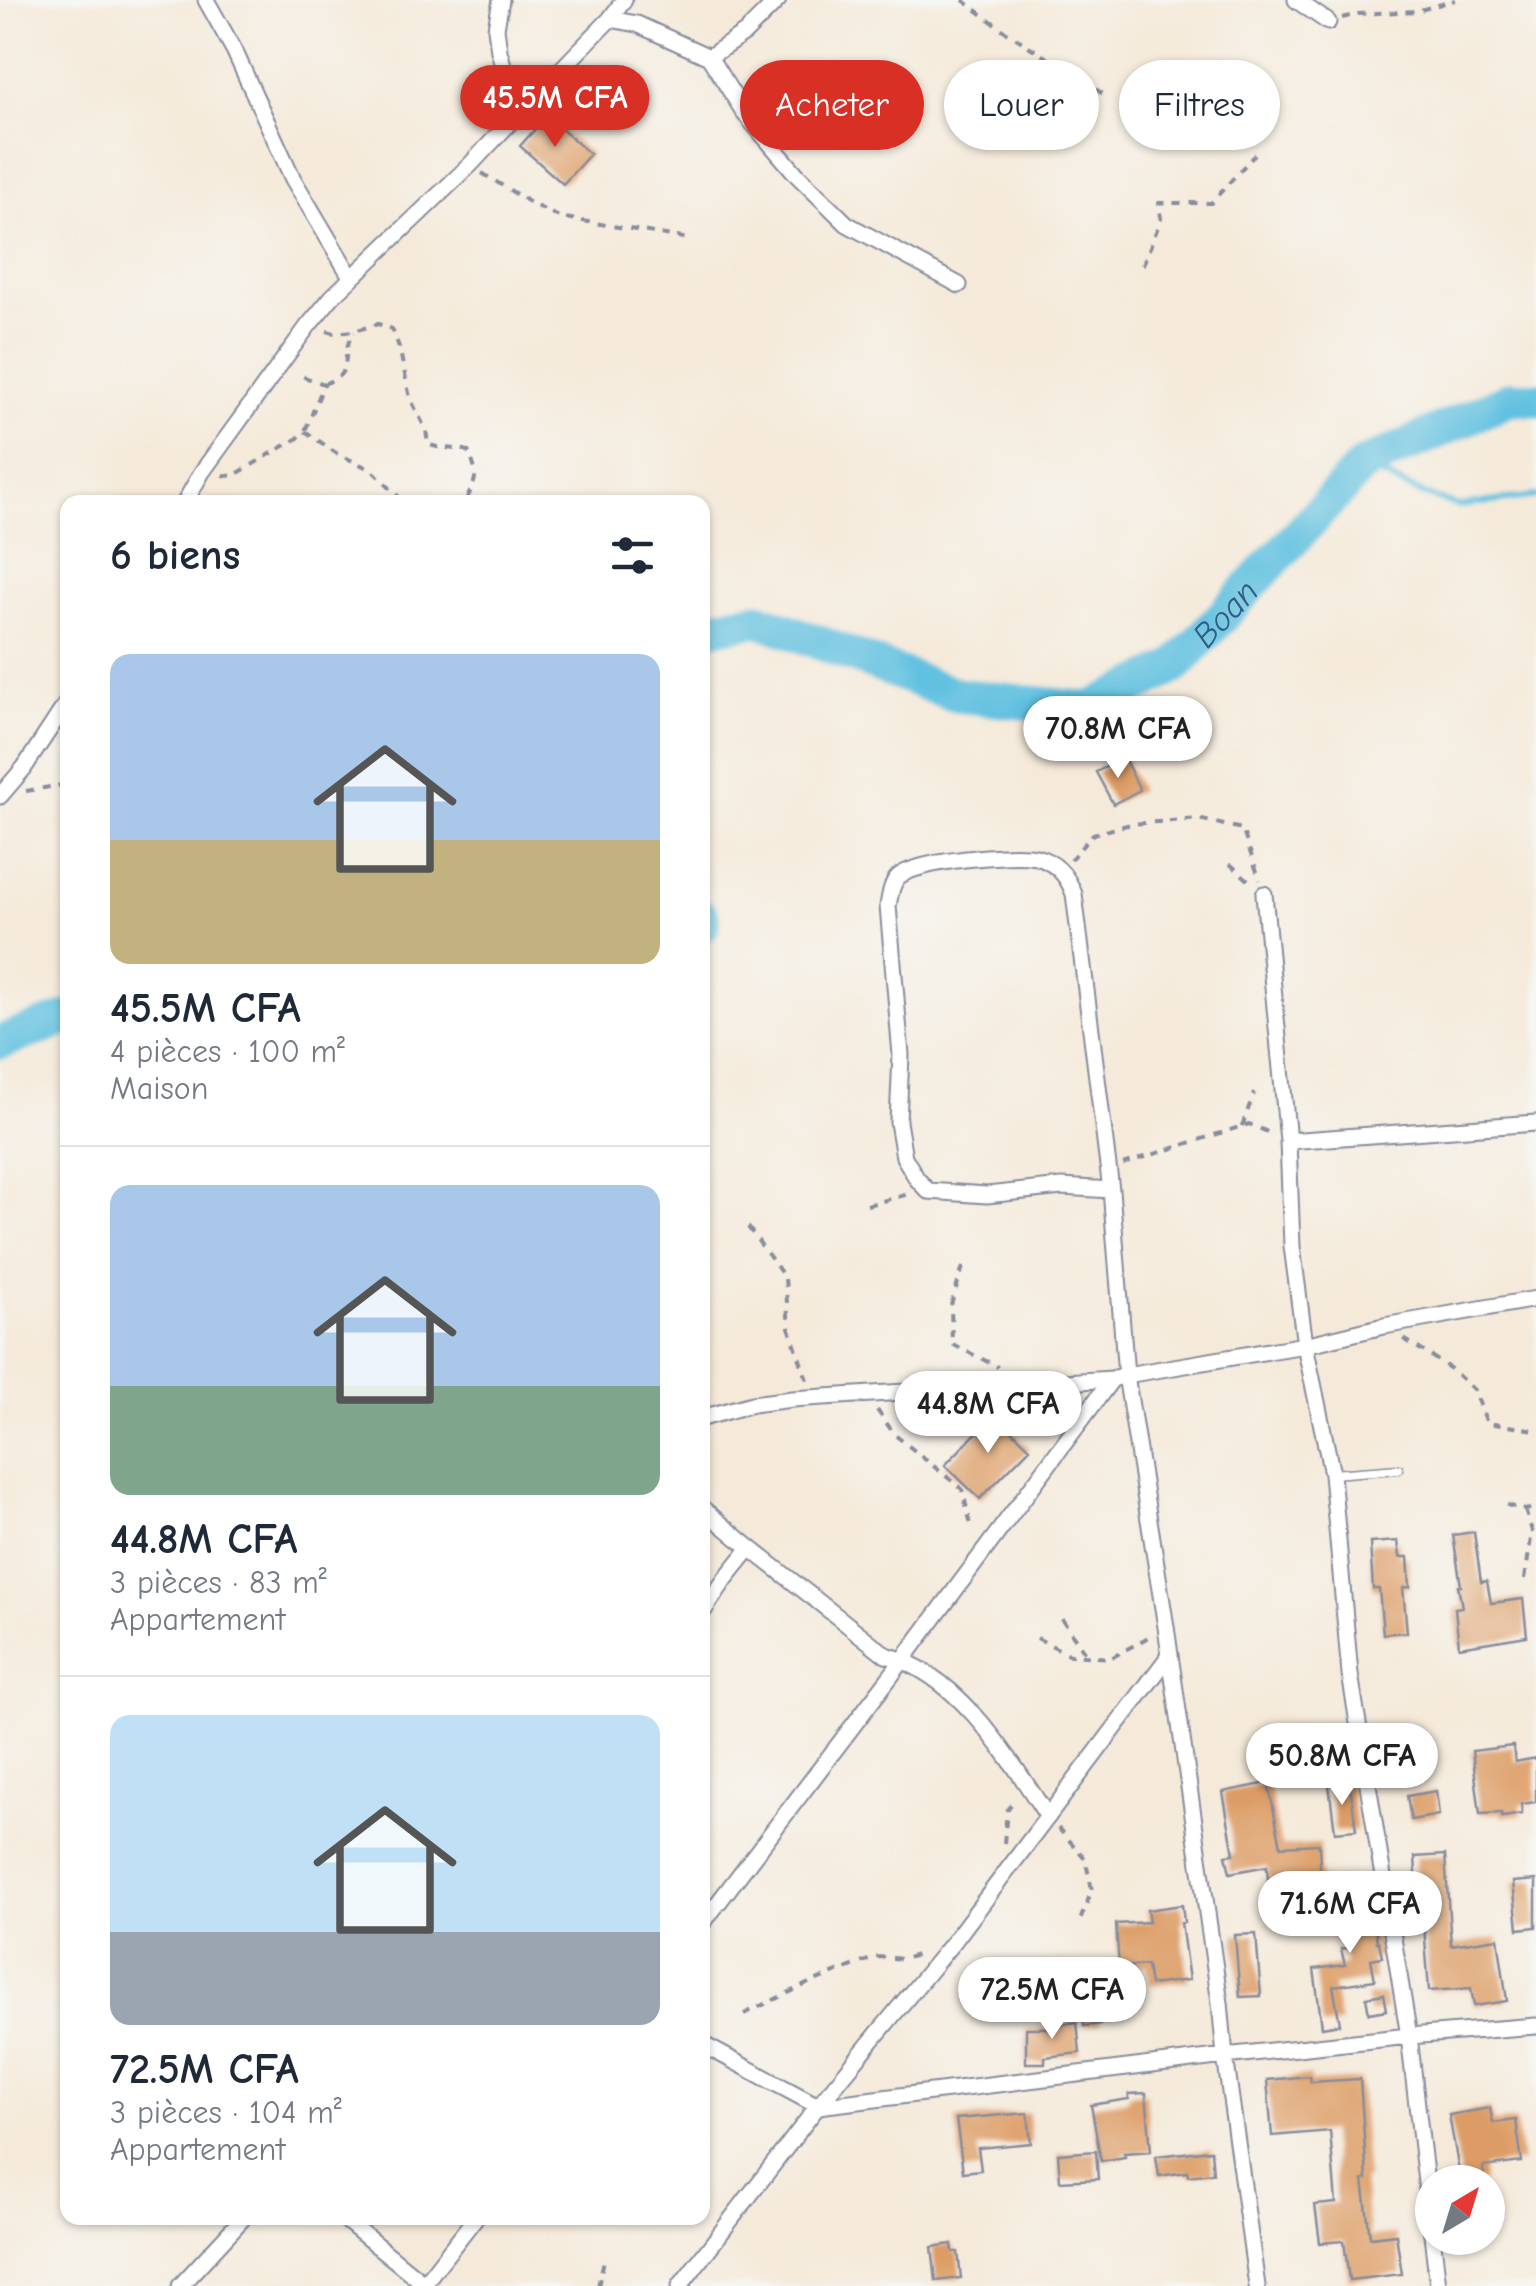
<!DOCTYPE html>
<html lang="fr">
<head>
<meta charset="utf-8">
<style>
  :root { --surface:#fff; --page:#f2f2f3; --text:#1f2937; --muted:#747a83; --line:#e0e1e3; --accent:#d93025 }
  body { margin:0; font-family:"Comic Neue",sans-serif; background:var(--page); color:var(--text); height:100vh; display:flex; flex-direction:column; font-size:38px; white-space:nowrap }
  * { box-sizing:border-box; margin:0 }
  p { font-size:32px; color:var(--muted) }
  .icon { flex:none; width:55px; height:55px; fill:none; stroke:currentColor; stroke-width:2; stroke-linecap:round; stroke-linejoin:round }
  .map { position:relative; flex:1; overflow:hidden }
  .panel { position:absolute; left:60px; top:495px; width:650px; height:1730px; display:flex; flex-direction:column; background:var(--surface); border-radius:20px; box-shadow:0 2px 8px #0004 }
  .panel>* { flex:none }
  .banner { position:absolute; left:740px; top:60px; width:645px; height:90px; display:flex; gap:20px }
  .needle { width:65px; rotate:38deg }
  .controls { position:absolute; left:1415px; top:2165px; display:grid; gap:20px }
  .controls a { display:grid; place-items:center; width:90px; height:90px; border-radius:50%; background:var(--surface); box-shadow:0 2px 8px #0004; font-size:50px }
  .price { position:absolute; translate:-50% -85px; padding:0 22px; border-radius:35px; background:#fff; color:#222; font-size:32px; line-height:65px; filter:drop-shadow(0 2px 5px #0008) }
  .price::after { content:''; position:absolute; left:50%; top:60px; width:30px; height:22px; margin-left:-15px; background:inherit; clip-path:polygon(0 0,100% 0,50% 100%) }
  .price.on { background:var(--accent); color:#fff }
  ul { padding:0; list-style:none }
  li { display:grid; align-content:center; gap:20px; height:530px; padding:0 50px }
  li+li { border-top:2px solid var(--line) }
  li span { display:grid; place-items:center; height:310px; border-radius:20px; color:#555 }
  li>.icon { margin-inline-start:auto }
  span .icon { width:180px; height:180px; fill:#fffc; stroke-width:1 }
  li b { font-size:42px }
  h2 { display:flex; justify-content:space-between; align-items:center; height:120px; padding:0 50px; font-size:42px }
  .chip { padding:0 35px; border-radius:45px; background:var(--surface); box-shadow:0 2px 8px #0004; font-size:35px; line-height:90px }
  .chip.on { background:var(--accent); color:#fff }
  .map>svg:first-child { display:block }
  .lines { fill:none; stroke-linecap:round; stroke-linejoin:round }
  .stream { stroke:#62c1e0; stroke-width:6 }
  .river { stroke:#62c1e0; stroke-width:35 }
  .building { fill:#dd9c65 }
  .service-casing { stroke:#888c9c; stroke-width:11 }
  .minor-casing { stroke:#888c9c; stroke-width:19 }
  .path { stroke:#888c9c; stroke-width:4; stroke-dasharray:8 8; stroke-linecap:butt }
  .service { stroke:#fff; stroke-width:8 }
  .minor { stroke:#fff; stroke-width:15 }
  .labels { text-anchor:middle; stroke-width:9; stroke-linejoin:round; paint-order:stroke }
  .water-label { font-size:35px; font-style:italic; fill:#305b85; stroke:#f6f6f2 }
</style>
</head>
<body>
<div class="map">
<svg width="1536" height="2286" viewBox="0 0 1536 2286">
  <rect width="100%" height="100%" fill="#f6f6f2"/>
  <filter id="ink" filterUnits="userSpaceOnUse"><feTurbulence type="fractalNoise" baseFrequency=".01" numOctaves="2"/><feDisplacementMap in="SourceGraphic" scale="20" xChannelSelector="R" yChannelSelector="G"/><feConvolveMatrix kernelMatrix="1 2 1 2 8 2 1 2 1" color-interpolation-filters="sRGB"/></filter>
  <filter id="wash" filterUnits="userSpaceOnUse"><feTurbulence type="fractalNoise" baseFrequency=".0048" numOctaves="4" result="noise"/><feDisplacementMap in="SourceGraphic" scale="40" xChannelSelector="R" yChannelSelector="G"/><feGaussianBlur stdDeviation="2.25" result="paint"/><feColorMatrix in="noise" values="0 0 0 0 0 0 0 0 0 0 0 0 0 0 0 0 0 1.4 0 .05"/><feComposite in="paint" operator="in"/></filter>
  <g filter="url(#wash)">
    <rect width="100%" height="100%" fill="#f5eada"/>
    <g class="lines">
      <path class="stream" d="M1362 466 1425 495 1460 506 1536 496"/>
      <g class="river">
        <path id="s1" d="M702 629 758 619 955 695 1090 709 1175 667 1362 466 1511 398 1536 399"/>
        <path d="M702 917V926"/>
        <path d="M0 1042 68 1018"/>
      </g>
    </g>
    <g id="blocks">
      <path class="building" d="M547 116 590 154 563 184 520 146Z
        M1124 758 1140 790 1113 804 1096 772Z
        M995 1414 1030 1448 980 1499 945 1465Z
        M1474 1532 1481 1582 1487 1581 1491 1603 1523 1599 1527 1636 1459 1647 1455 1608 1462 1607 1458 1586H1461L1453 1535Z
        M1398 1541 1400 1557H1408L1410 1587 1403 1588 1407 1632 1383 1634 1379 1589H1373L1370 1543Z
        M1513 1746 1515 1762 1536 1758V1802L1521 1804 1522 1814 1502 1817 1501 1813 1480 1814 1472 1751Z
        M1268 1783 1281 1846 1319 1844 1321 1888 1294 1889V1893L1269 1895 1267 1866 1230 1873 1226 1855 1234 1854 1223 1792Z
        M1350 1783 1356 1830 1335 1832 1329 1785Z
        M1436 1791 1439 1815 1411 1820 1407 1796Z
        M1445 1855 1451 1945 1498 1938 1507 2001 1474 2006 1471 1988 1429 1991 1422 1900H1420L1419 1888H1417L1415 1857Z
        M1536 1880V1927L1518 1929 1513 1882Z
        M1371 1893 1377 1942H1379L1382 1957 1371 1959 1375 1980 1333 1986 1340 2024 1322 2027 1314 1969 1345 1965 1341 1949 1348 1948 1342 1896Z
        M1182 1905 1184 1922 1181 1923 1189 1980 1150 1985 1147 1965 1119 1967 1116 1924 1149 1922 1147 1910Z
        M1256 1934 1261 1996 1240 1997 1235 1935Z
        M1384 1994 1387 2010 1369 2013 1366 1997Z
        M1098 1996 1101 2024 1084 2026 1081 1997Z
        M1077 2022 1080 2053 1045 2057V2063H1026V2028H1056L1055 2025Z
        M1310 2076 1311 2082 1360 2079 1367 2179 1363 2180 1370 2237 1396 2234 1402 2274 1349 2280 1344 2241 1320 2243 1315 2205 1336 2203 1330 2131 1272 2136 1267 2080Z
        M1146 2093 1151 2151 1124 2153 1125 2157 1101 2161 1091 2105 1129 2099V2094Z
        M1490 2108 1493 2123 1516 2120 1522 2162 1483 2167 1484 2182H1461L1449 2115Z
        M1028 2113 1031 2143 978 2148 981 2170 963 2172 956 2119Z
        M1211 2150 1213 2173 1188 2176 1187 2172 1159 2176 1156 2156Z
        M1096 2151 1098 2179 1060 2181 1058 2154Z
        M952 2244 953 2252H958L961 2278 936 2281 932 2247Z"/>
    </g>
  </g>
  <g filter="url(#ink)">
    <use href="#blocks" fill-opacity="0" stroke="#888c9c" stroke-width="2.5"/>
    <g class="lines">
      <defs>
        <path id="service" d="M1332 1474 1399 1469"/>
        <path id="minor" d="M206 0 234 50 293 179 351 277
          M1296 0 1328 22
          M610 19 637 24 709 57 745 114 798 176 847 224 959 285
          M709 57 745 33 778 0
          M517 115 610 19 624 0
          M185 502 202 472 308 326 332 297 470 165 517 115 499 51 496 28 501 0
          M0 796 24 768 68 701
          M1264 894 1288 1141 1292 1246 1305 1345 1332 1474 1350 1674 1409 2036 1438 2286
          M1288 1141 1536 1123
          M1111 1190 1062 1187 987 1195 928 1191 917 1179 904 1157 898 1122 901 1055 888 906C890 896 891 884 898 877 914 861 1013 852 1036 857 1056 862 1068 877 1074 894L1111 1190 1126 1375 1166 1627 1220 2003 1225 2056 1257 2286
          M702 1418 752 1404 792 1399 1112 1379 1126 1375 1305 1345 1384 1326 1536 1299
          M702 1508 750 1548
          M702 1613 726 1578 750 1548 886 1655C959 1674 1009 1758 1048 1817
          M702 1924 903 1660 1112 1379
          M702 2044 818 2106 1225 2056 1409 2036 1536 2026
          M343 2218 427 2286
          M180 2286 243 2218
          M422 2286 475 2218
          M680 2286 818 2106 954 1941 1169 1656"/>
      </defs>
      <use href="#service" class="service-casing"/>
      <use href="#minor" class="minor-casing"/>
      <path class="path" d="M963 0 1002 29 1108 97
        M1342 18 1358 14 1417 11 1455 0
        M482 173 534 205 559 217 689 239
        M1143 265 1161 219 1159 203H1211L1255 154
        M327 331 335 333 354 331 378 324 392 329 399 347 410 398 426 430 428 444C441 450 454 447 468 451 479 475 477 479 465 502
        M324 384C330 381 336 379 340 375 350 363 342 348 354 332
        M305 431 336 453 372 470 404 502
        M223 475 233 476 298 438 305 431 324 384 296 374
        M26 791 68 784
        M1070 860 1093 834 1131 824 1198 819 1242 829 1260 880
        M1230 864 1253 884
        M1242 1126 1254 1093
        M1123 1164 1249 1124 1270 1133
        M867 1205 909 1194
        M748 1227 785 1278 789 1327 808 1383
        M963 1267 951 1305 952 1344 998 1367
        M1404 1339 1451 1369 1474 1390 1487 1423 1536 1430
        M877 1410 895 1435 962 1489 971 1525
        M1507 1505 1525 1510 1536 1508
        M1525 1510 1532 1531 1536 1536
        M1525 1579 1532 1531
        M1062 1619 1087 1656
        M1037 1638 1070 1655 1111 1658 1152 1635
        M1058 1828 1085 1858 1092 1890 1078 1926
        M1004 1843 1007 1810 1014 1800
        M744 2014 809 1983 876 1957 905 1959 921 1953
        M598 2286 605 2256"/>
      <use href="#service" class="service"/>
      <use href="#minor" class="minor"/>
    </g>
  </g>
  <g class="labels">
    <g class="water-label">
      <text dy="12" stroke="none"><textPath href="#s1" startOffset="572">Boan</textPath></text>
    </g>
  </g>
</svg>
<div class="controls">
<a><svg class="needle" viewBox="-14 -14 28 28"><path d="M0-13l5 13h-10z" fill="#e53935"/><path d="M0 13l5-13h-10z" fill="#747a83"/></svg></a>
</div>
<b class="price on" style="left:555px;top:150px">45.5M CFA</b>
<b class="price" style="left:1118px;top:781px">70.8M CFA</b>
<b class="price" style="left:988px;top:1456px">44.8M CFA</b>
<b class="price" style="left:1342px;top:1808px">50.8M CFA</b>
<b class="price" style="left:1350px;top:1956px">71.6M CFA</b>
<b class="price" style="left:1052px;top:2042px">72.5M CFA</b>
<div class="banner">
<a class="chip on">Acheter</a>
<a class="chip">Louer</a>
<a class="chip">Filtres</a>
</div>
<section class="panel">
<h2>6 biens<svg class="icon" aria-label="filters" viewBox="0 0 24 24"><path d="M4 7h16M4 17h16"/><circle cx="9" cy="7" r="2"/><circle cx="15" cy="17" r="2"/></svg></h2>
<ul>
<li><span style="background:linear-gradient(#a9c7e8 60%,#c2b280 0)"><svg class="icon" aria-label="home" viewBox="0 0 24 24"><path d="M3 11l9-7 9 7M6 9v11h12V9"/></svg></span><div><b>45.5M CFA</b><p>4 pièces · 100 m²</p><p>Maison</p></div></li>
<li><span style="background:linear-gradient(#a9c7e8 65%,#7fa58c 0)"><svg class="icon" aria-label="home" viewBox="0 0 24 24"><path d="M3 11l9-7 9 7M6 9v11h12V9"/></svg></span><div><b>44.8M CFA</b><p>3 pièces · 83 m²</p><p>Appartement</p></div></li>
<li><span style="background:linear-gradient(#bfe0f5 70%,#9aa5b1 0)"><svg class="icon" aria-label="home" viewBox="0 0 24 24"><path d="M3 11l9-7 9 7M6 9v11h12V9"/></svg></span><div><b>72.5M CFA</b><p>3 pièces · 104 m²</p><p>Appartement</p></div></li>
</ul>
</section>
</div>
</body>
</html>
